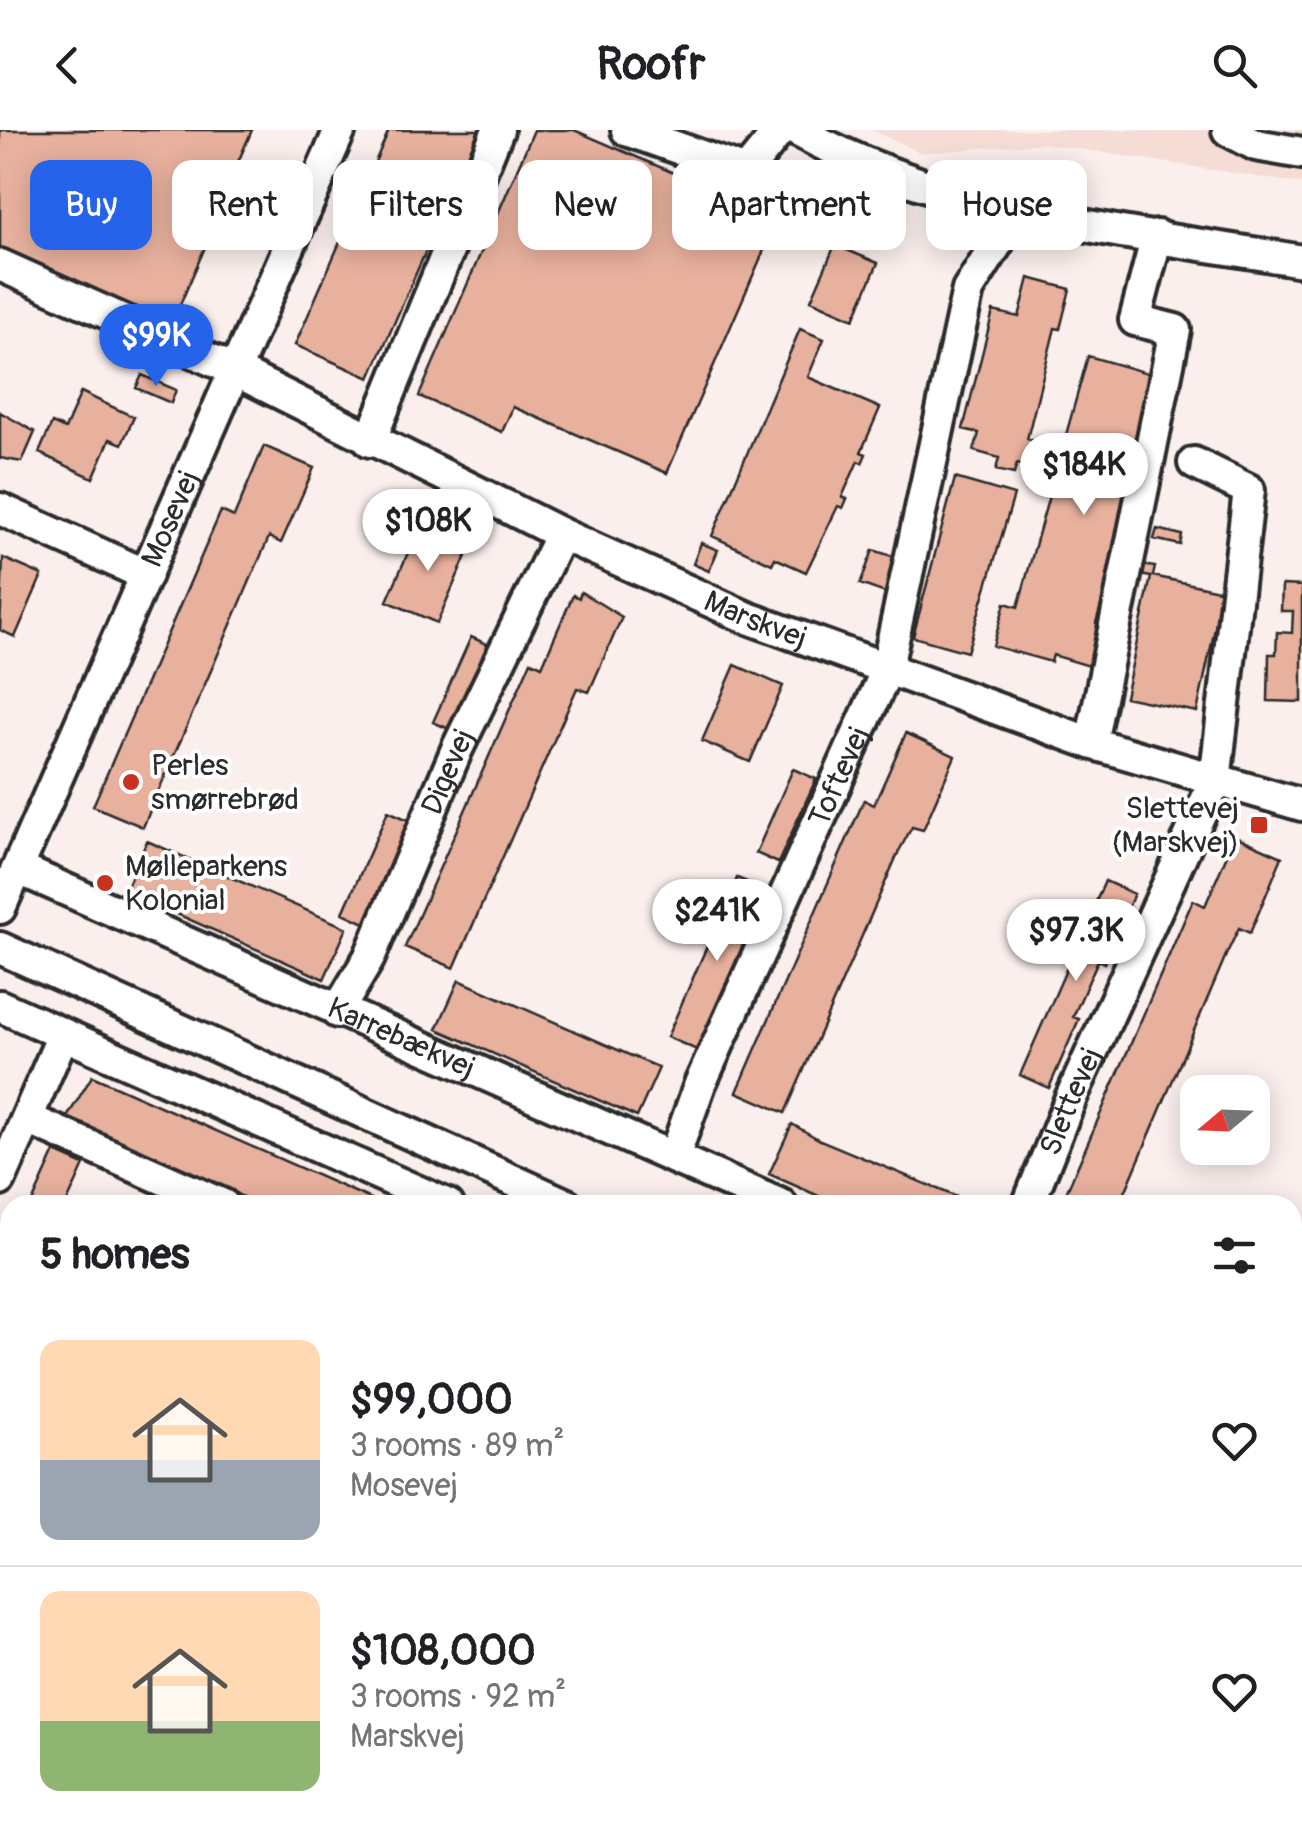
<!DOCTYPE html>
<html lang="en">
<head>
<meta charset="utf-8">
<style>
  :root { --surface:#fff; --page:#f2f2f2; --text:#202124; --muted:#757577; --line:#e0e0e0; --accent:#2563eb }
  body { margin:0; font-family:Pangolin,sans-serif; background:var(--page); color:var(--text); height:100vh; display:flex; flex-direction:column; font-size:38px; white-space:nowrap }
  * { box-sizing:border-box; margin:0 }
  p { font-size:32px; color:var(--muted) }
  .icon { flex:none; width:55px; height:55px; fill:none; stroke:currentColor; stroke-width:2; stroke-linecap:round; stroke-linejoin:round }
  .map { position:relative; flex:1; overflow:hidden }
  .details { position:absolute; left:0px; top:1065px; width:1302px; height:640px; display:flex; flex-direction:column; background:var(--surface); border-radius:30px 30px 0 0; box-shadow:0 5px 25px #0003 }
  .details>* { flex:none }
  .hud { position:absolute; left:30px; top:30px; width:1242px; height:90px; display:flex; gap:20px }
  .needle { width:65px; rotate:251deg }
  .buttons { position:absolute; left:1180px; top:945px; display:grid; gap:20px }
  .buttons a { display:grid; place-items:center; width:90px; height:90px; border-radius:20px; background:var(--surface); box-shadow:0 5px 25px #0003; font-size:50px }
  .price { position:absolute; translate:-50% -85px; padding:0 22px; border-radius:35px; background:#fff; color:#222; font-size:32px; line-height:65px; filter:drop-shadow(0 2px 5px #0008) }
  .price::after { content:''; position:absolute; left:50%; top:60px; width:30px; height:22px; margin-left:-15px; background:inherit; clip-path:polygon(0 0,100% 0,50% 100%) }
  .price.active { background:var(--accent); color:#fff }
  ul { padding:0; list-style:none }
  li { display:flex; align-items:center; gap:30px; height:250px; padding:0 40px }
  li+li { border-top:2px solid var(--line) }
  li span { display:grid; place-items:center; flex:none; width:280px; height:200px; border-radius:20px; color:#555 }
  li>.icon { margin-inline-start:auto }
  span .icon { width:120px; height:120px; fill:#fffc; stroke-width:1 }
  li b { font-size:42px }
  h2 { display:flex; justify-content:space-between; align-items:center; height:120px; padding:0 40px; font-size:42px }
  .chip { padding:0 35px; border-radius:20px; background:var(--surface); box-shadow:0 5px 25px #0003; font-size:35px; line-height:90px }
  .chip.active { background:var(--accent); color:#fff }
  header { display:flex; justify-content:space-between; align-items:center; height:130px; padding:0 40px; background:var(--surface); font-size:45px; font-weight:700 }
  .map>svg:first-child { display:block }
  .built { fill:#f5dcd5 }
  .building { fill:#e8b19e; stroke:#2b2b2b; stroke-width:2.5 }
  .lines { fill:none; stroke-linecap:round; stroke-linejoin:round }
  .minor-casing { stroke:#2b2b2b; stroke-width:38 }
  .minor { stroke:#fff; stroke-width:30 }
  .poi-dot { fill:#c8321e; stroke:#fff; stroke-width:4 }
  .labels { text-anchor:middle; stroke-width:8; stroke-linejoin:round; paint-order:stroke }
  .street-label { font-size:30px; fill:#2b2b2b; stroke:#fff }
  .poi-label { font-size:30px; fill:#2b2b2b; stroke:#fff; text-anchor:start }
</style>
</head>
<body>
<header><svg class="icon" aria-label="back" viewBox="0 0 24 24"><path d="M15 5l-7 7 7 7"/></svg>Roofr<svg class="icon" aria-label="search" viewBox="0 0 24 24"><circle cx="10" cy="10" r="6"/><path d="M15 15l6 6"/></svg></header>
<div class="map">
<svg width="1302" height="1705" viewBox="0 0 1302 1705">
  <rect width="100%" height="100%" fill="#faefec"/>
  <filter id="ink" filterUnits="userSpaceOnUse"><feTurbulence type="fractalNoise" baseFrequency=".01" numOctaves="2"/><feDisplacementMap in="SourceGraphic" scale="20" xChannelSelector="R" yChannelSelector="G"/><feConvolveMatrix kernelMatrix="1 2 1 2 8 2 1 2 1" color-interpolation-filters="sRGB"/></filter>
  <g filter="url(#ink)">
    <path class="built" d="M872 0H1302V54L1042 13 921 23Z"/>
    <path class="building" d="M0 0H252L235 39 240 62 226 69 172 193 0 118Z
      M389 0H479L370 248 295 215Z
      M534 0H574L778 88 667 343 513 277 502 302 419 266Z
      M835 115 878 133 854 189 811 170Z
      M1029 148 1070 159 1060 199 1055 198 1027 309 1037 311 1030 337 1017 334 1014 344 996 340 999 328 974 321 979 303 963 299 993 181 1019 187Z
      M800 199 824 209 808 247 880 278 861 322 866 324 862 333 858 331 842 367 847 369 843 378 838 376 806 442 775 428 772 434 712 406Z
      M1088 226 1165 248 1096 493 1108 497 1096 538 1053 525 1051 532 993 516 1005 473 1018 477Z
      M142 245 176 260 171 273 136 258Z
      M81 262 134 287 122 314 110 309 93 348 39 323 52 293 65 299Z
      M0 282 35 302 22 332 0 328Z
      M264 316 314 338 281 413 269 407 143 697 93 676 221 381 234 387Z
      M955 348 1014 365 967 522 913 507Z
      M420 395 470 417 437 493 387 471Z
      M1157 399 1182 405 1180 415 1154 409Z
      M701 413 718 420 709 441 693 434Z
      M873 420 898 428 885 463 860 454Z
      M3 428 42 445 15 507 0 500Z
      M1141 435 1155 437 1153 446 1223 461 1197 582 1125 567 1151 447 1140 445Z
      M1282 455 1302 456V572L1268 571 1269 524H1276L1277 502 1292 503 1293 481H1281Z
      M581 462 622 487 589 562 577 558 454 838 405 817 531 531 542 536 573 465 579 468Z
      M471 507 493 517 456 602 433 592Z
      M735 535 783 556 750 632 702 611Z
      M906 603 955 626 923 700 912 697 898 723 785 983 737 962 864 670 874 675Z
      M793 639 816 649 778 733 756 723Z
      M388 681 413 692 367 794 343 783Z
      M1235 706 1282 727 1250 803 1239 798 1226 825 1121 1072 1061 1075 1193 770 1205 776Z
      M147 711 347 798 324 849 125 761Z
      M737 748 767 760 697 920 667 907Z
      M1105 751 1134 764 1104 833 1098 830 1073 887 1079 889 1049 958 1020 945Z
      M459 850 659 938 637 987 437 899Z
      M92 946 384 1075H261L66 989Z
      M792 994 820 1010 976 1075H839L769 1044Z
      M55 1022 84 1035 66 1075H31Z
      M10 1152V1180L0 1176Z
      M1292 1191 1302 1195 1298 1250 1292 1247Z
      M0 1221 10 1226V1278L0 1273 5 1263 0 1261Z
      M0 1311 10 1317V1366L4 1377 0 1374Z
      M1292 1511 1302 1518V1535L1292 1553Z
      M10 1684V1695H52L45 1705H0Z
      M226 1695 219 1705H170L157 1696Z
      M425 1695H467L479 1703 420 1705Z
      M492 1695H531L523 1705H506Z
      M679 1695H725L722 1699 732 1705H680L675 1702Z
      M902 1695H957L951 1705H895Z
      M1094 1695H1112L1131 1705H1089Z"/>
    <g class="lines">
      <defs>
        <g id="minor">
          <path d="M627 0 746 42 780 0"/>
          <path d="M796 0C952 86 1130 102 1302 131"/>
          <path d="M1228 0 1256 15 1302 23"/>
          <path id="s1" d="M0 135 234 240 561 404 748 488 1091 613 1302 675"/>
          <path d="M370 311 498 0"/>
          <path d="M0 379 146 445"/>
          <path d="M1091 613 1175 200 1135 190 1157 106"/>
          <path id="s2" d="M19 739 781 1075"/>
          <path id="s3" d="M0 778 340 0"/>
          <path d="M0 818 567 1075"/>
          <path d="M0 876 448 1075"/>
          <path id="s4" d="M337 882 369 828 457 619 561 404"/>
          <path d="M28 989 223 1075"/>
          <path id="s5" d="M674 1027 700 954 886 542 968 160 1016 83"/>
          <path d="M0 1050 63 905"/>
          <path id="s6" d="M1028 1075 1070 970 1215 651 1249 360 1194 333"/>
          <path d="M1292 1276 1302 1277"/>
          <path d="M1292 1361 1302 1362"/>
          <path d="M110 1705 116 1695"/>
          <path d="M605 1705 611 1695"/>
          <path d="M1047 1705 1053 1695"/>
        </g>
      </defs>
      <use href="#minor" class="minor-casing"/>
      <use href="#minor" class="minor"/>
    </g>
  </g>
  <g class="poi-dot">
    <circle cx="131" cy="652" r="10"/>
    <rect x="1249" y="685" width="20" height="20" rx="5"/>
    <circle cx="105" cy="753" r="10"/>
  </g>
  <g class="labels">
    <g class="street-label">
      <text dy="10" stroke="none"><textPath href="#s3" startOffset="425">Mosevej</textPath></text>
      <text dy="10" stroke="none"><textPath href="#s1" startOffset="835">Marskvej</textPath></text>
      <text dy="10" stroke="none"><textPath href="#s4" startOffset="265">Digevej</textPath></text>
      <text dy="10" stroke="none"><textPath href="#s5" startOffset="415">Toftevej</textPath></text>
      <text dy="10" stroke="none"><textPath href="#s2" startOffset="418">Karrebækvej</textPath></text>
      <text dy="10" stroke="none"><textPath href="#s6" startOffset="112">Slettevej</textPath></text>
    </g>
    <g class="poi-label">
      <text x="151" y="645">Perles<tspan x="151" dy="34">smørrebrød</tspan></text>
      <text x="1239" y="688" text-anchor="end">Slettevej<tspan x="1239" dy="34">(Marskvej)</tspan></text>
      <text x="125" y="746">Mølleparkens<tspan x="125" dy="34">Kolonial</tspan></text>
    </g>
  </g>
</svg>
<div class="buttons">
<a><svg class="needle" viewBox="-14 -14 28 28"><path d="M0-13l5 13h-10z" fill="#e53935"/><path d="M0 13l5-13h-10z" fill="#757577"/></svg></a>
</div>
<b class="price active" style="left:156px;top:259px">$99K</b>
<b class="price" style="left:1084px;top:388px">$184K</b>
<b class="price" style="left:428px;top:444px">$108K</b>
<b class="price" style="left:717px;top:834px">$241K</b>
<b class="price" style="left:1076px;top:854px">$97.3K</b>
<div class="hud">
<a class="chip active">Buy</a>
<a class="chip">Rent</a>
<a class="chip">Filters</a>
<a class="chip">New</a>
<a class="chip">Apartment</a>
<a class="chip">House</a>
</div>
<section class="details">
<h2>5 homes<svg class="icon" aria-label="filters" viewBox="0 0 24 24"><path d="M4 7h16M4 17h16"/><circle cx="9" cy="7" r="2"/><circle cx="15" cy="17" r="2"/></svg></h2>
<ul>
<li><span style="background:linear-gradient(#ffd9b3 60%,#9aa5b1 0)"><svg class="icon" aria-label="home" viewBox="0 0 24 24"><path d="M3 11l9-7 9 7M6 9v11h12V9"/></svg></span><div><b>$99,000</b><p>3 rooms · 89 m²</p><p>Mosevej</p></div><svg class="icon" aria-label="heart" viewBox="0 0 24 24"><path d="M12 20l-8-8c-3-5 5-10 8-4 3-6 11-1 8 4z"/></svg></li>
<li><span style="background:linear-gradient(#ffd9b3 65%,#8fb573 0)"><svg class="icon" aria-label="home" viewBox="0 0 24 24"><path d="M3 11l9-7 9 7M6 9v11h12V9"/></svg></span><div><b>$108,000</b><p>3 rooms · 92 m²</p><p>Marskvej</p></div><svg class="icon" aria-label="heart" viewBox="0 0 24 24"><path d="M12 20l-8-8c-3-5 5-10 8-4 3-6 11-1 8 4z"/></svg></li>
</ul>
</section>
</div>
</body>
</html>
